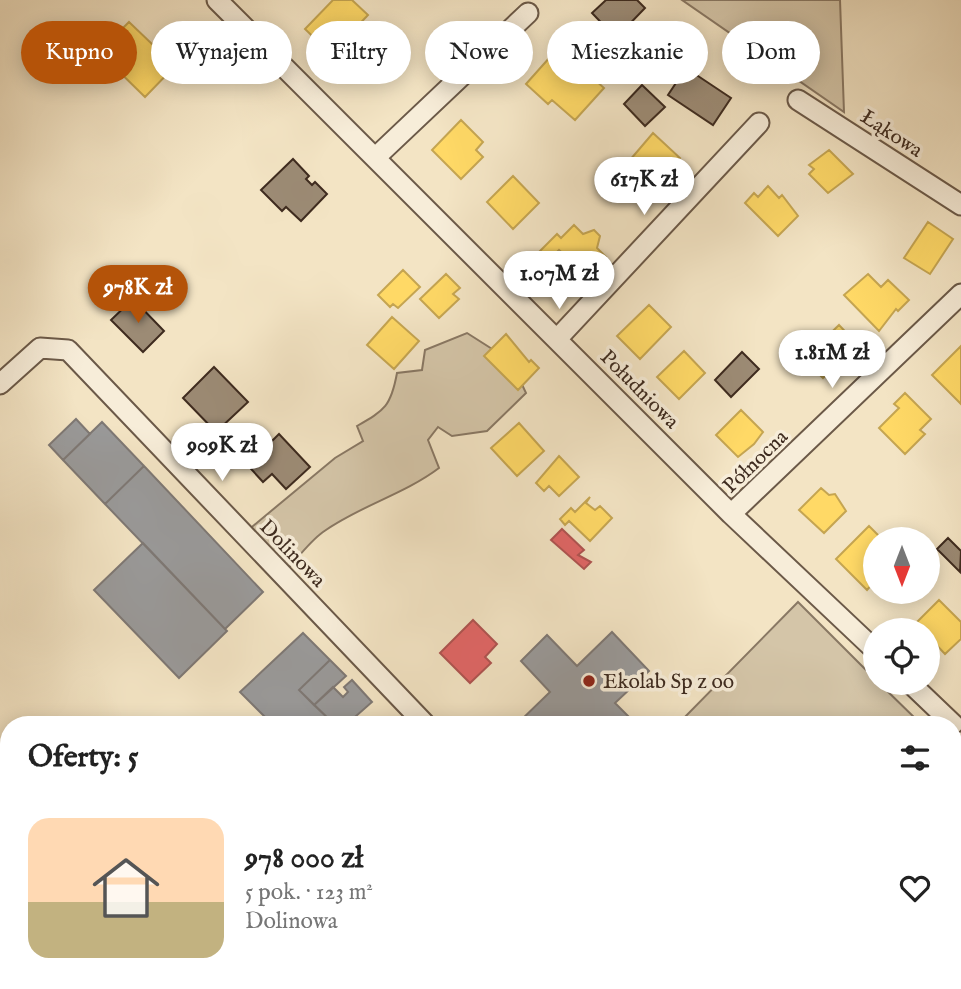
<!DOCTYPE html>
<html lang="pl">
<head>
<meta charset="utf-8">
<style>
  :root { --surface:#fff; --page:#f6f6f6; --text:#222; --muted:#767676; --accent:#b45309 }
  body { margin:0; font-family:"IM FELL English",serif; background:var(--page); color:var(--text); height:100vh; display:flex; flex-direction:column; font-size:26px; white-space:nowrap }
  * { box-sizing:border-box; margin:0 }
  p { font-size:23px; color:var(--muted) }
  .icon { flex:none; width:38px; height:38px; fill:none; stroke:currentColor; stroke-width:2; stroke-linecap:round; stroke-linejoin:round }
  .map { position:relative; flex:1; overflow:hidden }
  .side { position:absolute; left:0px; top:716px; width:962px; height:275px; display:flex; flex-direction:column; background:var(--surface); border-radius:28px 28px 0 0; box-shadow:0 4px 18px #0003 }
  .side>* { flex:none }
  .hud { position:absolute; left:21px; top:21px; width:920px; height:63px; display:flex; gap:14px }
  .needle { width:46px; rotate:180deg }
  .fabs { position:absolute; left:863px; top:527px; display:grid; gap:14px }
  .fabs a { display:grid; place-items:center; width:77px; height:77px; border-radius:50%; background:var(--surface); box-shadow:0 4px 18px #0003; font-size:35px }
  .price { position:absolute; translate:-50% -60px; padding:0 16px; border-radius:24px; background:#fff; color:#222; font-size:23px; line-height:46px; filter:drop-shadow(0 2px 4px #0008) }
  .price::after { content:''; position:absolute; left:50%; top:42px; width:21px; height:16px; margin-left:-10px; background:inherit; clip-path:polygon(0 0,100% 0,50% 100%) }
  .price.on { background:var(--accent); color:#fff }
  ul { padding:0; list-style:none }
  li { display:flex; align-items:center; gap:21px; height:175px; padding:0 28px }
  li span { display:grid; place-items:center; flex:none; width:196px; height:140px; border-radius:21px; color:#555 }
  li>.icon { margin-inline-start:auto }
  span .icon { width:84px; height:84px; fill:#fffc; stroke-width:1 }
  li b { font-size:30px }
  h2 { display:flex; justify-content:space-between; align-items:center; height:84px; padding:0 28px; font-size:30px }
  .chip { padding:0 24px; border-radius:32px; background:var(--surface); box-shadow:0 4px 18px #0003; font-size:24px; line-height:63px }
  .chip.on { background:var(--accent); color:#fff }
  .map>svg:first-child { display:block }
  .green { fill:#d4c5a8; stroke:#897864; stroke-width:2 }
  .homes { fill:#ffd966; stroke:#c5a551; stroke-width:2 }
  .shops { fill:#e06666; stroke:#af5451; stroke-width:2 }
  .industry { fill:#999; stroke:#7e7874; stroke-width:2 }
  .building { fill:#9c8b75; stroke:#3e2b1f; stroke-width:2 }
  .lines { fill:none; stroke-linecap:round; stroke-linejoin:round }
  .street-casing { stroke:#6b5948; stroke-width:23 }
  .street { stroke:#f7edd9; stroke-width:19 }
  .poi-dot { fill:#8f2418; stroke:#f7edd9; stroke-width:2.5 }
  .labels { text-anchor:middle; stroke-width:7; stroke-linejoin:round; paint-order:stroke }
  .street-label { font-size:21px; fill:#3e2b1f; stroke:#f7edd9 }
  .poi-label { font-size:21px; fill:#3e2b1f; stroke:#f7edd9; text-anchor:start }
</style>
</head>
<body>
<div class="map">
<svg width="961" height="989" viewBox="0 0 961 989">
  <rect width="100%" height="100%" fill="#f3e4c4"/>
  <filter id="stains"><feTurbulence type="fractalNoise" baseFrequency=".00286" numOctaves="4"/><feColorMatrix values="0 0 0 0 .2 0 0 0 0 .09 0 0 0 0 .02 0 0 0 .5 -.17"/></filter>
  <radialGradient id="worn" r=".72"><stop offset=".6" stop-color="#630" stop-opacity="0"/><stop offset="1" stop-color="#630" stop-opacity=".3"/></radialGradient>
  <path class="green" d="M682 0H840L844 112Z
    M467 333 511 361 526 393 487 431 452 436 438 427 428 440 439 468C403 495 359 506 323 532 309 542 297 559 285 572L247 531 335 458 363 441 357 426C385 410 391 406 397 373L422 370 425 350Z
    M798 602 875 679V682L879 683 921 724H678Z"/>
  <path class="homes" d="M333 0H352L368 15 331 54 305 29Z
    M129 22 175 66 145 97 99 52Z
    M559 47 604 88 575 120 552 100 548 104 526 84Z
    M461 120 483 142 476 150 483 157 461 179 432 150Z
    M653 133 680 158 666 174 672 179 657 196 624 167Z
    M829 150 853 174 828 193 809 174 814 169 809 165Z
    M513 176 539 203 513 229 487 202Z
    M768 186 779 198 782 195 798 216 778 236 745 203 754 193 758 197Z
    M928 222 953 239 930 274 904 258Z
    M574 225 583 234 594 230 600 236 597 248 606 257 587 277 578 268 572 270 569 267 571 261 559 250 545 264 536 255 557 234 561 238Z
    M403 270 420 287 398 308 393 304 390 307 378 295Z
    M446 274 460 288 453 294 459 299 439 318 420 299Z
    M868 274 881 287 888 280 909 300 898 311 896 309 879 331 844 295Z
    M649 305 671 327 640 359 617 336Z
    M392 317 419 341 394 369 367 345Z
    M839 325 857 344 823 378 804 359Z
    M506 334 529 362 531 360 539 368 518 390 484 356Z
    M961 346V404L932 375Z
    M684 351 705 373 679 399 657 377Z
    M905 393 931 419 920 430 925 434 905 454 879 428 899 408 894 404Z
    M741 410 763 432 754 444 738 457 716 435Z
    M519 423 544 451 517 476 491 448Z
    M559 456 579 477 559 496 549 486 544 491 536 483Z
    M821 488 829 495 835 494 846 511 824 533 799 510Z
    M590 497 586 503 595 510 600 506 612 518 590 541 569 521 565 525 560 519 571 508 575 512Z
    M869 526 882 539H875V581L867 590 836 559Z
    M939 600 961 622V639L945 654 928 636V630H921L915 624Z"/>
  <path class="shops" d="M562 529 584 550 578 555 591 562 584 569 551 540Z
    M473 620 497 644 485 657 491 663 470 683 440 653Z"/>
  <path class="industry" d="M76 419 90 434 63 460 49 445Z
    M102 422 144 466 105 504 63 460Z
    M144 466 263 592 225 629 105 504Z
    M143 543 227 631 179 678 94 590Z
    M612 632 649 671 615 703 636 724H517L550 692 521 661 547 635 577 666Z
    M303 633 330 660 299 690 334 724H272L240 692Z
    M330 660 346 676 314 705 299 690Z
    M352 680 372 702 347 724H334L314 705 333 687 343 697 348 692 344 687Z"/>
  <path class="building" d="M606 0H637L645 8 616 38 592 13Z
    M686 68 731 98 713 125 668 95Z
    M642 85 665 107 645 126 624 104Z
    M293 159 309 176 306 179 312 185 315 182 327 194 301 221 286 207 282 211 261 190Z
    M133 299 164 331 143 352 111 320Z
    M742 352 759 369 731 397 715 380Z
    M214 367 248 402 216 432 183 398Z
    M279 434 310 467 286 489 272 474 263 482 242 459 263 439 268 445Z
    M948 538 961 551 960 572 937 549Z"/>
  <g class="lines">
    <defs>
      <path id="street" d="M217 0 731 514 875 650
        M798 100 961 205
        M376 157 528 13
        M558 338 759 123
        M0 384 40 348 68 350 425 724
        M731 514 961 294
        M909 682 953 724
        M954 748 961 742
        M644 989 653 982"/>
    </defs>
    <use href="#street" class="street-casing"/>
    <use href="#street" class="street"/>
  </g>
  <circle class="poi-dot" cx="589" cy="681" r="7"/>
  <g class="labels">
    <g class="street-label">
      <text transform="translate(892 133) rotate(33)" y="7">Łąkowa</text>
      <text transform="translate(640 389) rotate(45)" y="7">Południowa</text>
      <text transform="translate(755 461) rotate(-44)" y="7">Północna</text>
      <text transform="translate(293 553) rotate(46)" y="7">Dolinowa</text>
    </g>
    <g class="poi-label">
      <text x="603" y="688">Ekolab Sp z oo</text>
    </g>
  </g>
  <rect width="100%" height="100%" filter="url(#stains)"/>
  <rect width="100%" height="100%" fill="url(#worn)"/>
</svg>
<div class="fabs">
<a><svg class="needle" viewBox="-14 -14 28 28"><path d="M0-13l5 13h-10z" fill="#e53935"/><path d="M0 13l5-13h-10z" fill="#767676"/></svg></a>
<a><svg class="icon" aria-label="locate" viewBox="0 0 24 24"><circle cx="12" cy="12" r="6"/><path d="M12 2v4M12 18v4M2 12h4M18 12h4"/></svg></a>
</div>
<b class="price" style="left:644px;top:217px">617K zł</b>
<b class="price" style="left:559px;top:311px">1.07M zł</b>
<b class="price on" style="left:138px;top:325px">978K zł</b>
<b class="price" style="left:832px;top:390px">1.81M zł</b>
<b class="price" style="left:222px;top:483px">909K zł</b>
<div class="hud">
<a class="chip on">Kupno</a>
<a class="chip">Wynajem</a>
<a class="chip">Filtry</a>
<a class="chip">Nowe</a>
<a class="chip">Mieszkanie</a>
<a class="chip">Dom</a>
</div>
<section class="side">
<h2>Oferty: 5<svg class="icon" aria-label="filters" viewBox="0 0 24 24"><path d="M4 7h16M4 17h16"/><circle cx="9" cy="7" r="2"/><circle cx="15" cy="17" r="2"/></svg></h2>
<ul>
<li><span style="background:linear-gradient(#ffd9b3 60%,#c2b280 0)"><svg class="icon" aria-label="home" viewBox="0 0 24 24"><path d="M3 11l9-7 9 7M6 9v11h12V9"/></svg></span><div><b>978 000 zł</b><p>5 pok. · 123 m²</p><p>Dolinowa</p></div><svg class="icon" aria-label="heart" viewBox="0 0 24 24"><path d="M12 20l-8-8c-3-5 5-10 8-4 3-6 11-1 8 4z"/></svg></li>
</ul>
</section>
</div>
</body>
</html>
